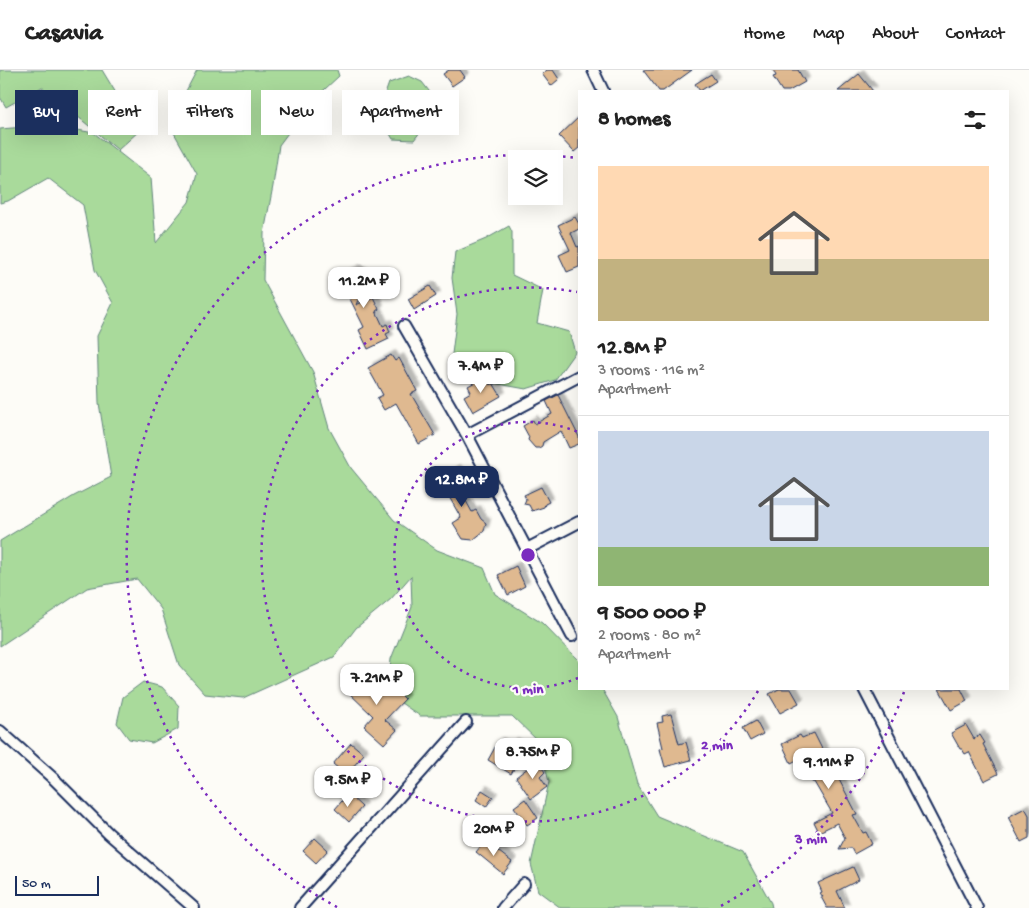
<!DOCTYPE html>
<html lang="en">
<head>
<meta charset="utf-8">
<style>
  :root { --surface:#fff; --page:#f6f6f6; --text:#222; --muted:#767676; --line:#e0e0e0; --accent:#1b2f5e }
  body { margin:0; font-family:"Gochi Hand",sans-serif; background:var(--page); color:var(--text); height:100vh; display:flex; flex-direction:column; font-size:19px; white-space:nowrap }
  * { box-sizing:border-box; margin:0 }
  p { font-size:16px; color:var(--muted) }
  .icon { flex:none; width:28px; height:28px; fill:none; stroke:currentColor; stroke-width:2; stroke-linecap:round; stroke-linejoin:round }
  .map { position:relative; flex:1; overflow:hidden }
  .panel { position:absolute; left:578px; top:20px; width:431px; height:600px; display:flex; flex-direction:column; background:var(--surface); border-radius:0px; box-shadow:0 5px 20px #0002 }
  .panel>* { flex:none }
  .guide { position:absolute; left:15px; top:20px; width:475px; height:45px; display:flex; gap:10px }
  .fabs { position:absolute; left:508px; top:80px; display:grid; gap:10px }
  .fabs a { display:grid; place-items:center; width:55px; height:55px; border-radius:0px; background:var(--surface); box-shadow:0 5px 20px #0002; font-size:25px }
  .scale { position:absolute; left:15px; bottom:12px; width:84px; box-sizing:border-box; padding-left:5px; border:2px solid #1b2f5e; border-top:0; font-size:14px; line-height:18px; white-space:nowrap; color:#1b2f5e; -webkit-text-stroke:4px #fdfcf7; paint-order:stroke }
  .price { position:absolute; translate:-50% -42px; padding:0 11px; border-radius:10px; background:#fff; color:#222; font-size:16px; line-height:32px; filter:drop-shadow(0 1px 2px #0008) }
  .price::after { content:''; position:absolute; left:50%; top:30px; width:15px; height:11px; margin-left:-8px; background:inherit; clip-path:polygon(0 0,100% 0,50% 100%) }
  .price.selected { background:var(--accent); color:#fff }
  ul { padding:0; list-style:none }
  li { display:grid; align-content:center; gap:10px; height:265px; padding:0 20px }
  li+li { border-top:1px solid var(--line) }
  li span { display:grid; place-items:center; height:155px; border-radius:0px; color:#555 }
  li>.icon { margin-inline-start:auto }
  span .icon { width:90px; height:90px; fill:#fffc; stroke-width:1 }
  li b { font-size:21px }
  h2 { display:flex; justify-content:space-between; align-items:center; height:60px; padding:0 20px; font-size:21px }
  .chip { padding:0 18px; border-radius:0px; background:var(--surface); box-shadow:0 5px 20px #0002; font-size:18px; line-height:45px }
  .chip.selected { background:var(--accent); color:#fff }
  header { display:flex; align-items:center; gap:30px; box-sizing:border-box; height:70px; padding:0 25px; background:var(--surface); border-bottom:1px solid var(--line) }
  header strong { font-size:24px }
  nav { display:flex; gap:28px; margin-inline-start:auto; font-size:18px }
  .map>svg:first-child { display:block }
  .green { fill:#a9da9b; stroke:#62847c }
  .building { fill:#dfb990; stroke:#1b2f5e; filter:url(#shadow) }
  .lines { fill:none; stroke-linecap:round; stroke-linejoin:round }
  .street-casing { stroke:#1b2f5e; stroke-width:14 }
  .street { stroke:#fdfcf7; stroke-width:10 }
  .ring { fill:none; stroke:#7b2cbf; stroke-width:2.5; stroke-dasharray:2.5 5 }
  .centre { fill:#7b2cbf; stroke:#fdfcf7; stroke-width:2.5 }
  .ring-label { font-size:15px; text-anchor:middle; font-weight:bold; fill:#7b2cbf; stroke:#fdfcf7; stroke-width:4.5; stroke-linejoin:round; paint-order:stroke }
</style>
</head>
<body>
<header>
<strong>Casavia</strong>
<nav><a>Home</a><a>Map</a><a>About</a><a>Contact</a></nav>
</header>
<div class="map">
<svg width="1029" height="838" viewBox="0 0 1029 838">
  <defs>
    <filter id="shadow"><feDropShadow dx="4.5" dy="-4.5" stdDeviation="1" flood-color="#0004"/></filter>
  </defs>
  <rect width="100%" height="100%" fill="#fdfcf7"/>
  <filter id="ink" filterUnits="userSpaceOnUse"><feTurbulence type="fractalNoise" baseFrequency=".02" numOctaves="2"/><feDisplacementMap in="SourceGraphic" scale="10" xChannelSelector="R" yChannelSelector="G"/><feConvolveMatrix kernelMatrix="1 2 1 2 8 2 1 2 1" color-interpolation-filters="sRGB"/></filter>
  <g filter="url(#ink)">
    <path class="green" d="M0 0H102L139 61 118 80 42 17 6 37 0 27Z
      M197 0H337L339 6 311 32 279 75 273 116 264 163 263 210 313 302 329 358 351 398 394 450 437 480 484 498 495 524 542 553 579 591V619H602L618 647 637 714 657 746 743 782 771 833 772 838H561L538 821 531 794 549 712 539 672 512 646H420L388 624 391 589 412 537 411 506 391 529 356 558 334 587 243 628 205 624 179 595 161 539 137 509 87 518 0 576V471L74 426 111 407 99 333 97 266 113 233 95 200 83 135 48 108 8 131 0 133V59L50 55 94 63 151 108 156 173 189 132 197 104 173 61 186 21Z
      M409 6 422 12 436 30 431 48 414 70 393 69 378 44 389 13Z
      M509 156 512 162V205L543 220 537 253 569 262 575 282 555 310 526 319 482 311 452 284 457 244 452 208 455 182 486 169Z
      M143 612 162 617 179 636 178 659 152 673 129 669 117 653 123 627Z"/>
    <path class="building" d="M449 0H460L465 7 452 16 443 4Z
      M547 0H553L559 9 551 16 542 4Z
      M643 0H692L663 21H659Z
      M773 0H798L805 12 789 21H782L773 7 776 6Z
      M711 4 716 11 700 21 695 14Z
      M859 4 873 21H838Z
      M579 47V78L574 82 559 66Z
      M575 147 579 154V159L571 163 577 177 579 176V197L567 202 559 185 570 180 558 155Z
      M356 199 364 203 367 208 356 235 373 227 379 239 376 241 383 256 387 254 390 262 386 264 389 269 368 279 359 260 364 257 348 225 344 227 338 212 340 207Z
      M430 216 436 226 414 240 408 229Z
      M391 285 395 291 399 288 404 297 417 321 411 324 435 365 419 374 396 333 384 340 377 328 383 325 368 298Z
      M486 306 490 315 493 313 501 326 473 342 464 326 471 322 468 316Z
      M558 325 579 367V374L569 378 561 361 543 372 542 376 539 378H535L528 370 529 367 523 356 533 350 535 354 552 344 546 331Z
      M456 399 461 407 459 408 462 414 459 416 462 421 461 422 472 442 476 440 481 449 486 453 484 461 473 470 463 469 453 453 461 448 438 407 441 403 448 404Z
      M541 417 549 432 545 434 544 437 532 441 529 435 524 434 526 429 524 425Z
      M516 496 525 516 508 525 498 505Z
      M365 603 390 626 396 620 405 629 385 650 397 660 384 674 364 656 373 646 347 621Z
      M779 619H791L799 633 780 643 769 624Z
      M939 619H961L967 631 951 640Z
      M671 644 679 674 686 672 691 690 665 697 660 679 663 678 657 653 663 652 662 646Z
      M756 651 763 664 750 671 743 658Z
      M966 655 974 669 980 665 985 673 983 674 998 704 984 711 969 682 965 684 962 679H960L951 663Z
      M814 663 827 689 839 684 845 697 835 702 857 744 853 745 863 763 866 762 872 774 854 784 851 778 839 779 845 768 837 753 819 762 814 752 832 743 814 712H812L801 688 791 693 782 674 800 665 802 668Z
      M498 672 509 679 513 672 525 680 511 704 488 690Z
      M351 673 364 684 346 705 333 694Z
      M537 691 545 702 540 707 547 717 531 729 516 707Z
      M482 720 493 727 486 737 476 730Z
      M348 724 362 737 349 752 335 739Z
      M525 729 538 748 527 755 514 737Z
      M1025 738 1029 745V768L1021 772 1008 747Z
      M315 768 328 780 316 793 303 781Z
      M485 771 512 792 503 804 476 782Z
      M853 797 859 810 837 821 845 838H827L821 827H823L820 823 822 822 818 813Z"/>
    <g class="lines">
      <defs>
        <path id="street" d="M593 0 603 21
          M404 256 467 365 572 566
          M467 365 579 306
          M527 479 579 452
          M864 619 977 838
          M0 661 54 709 108 763 194 838
          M300 838 466 652
          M503 838 524 814"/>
      </defs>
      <use href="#street" class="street-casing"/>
      <use href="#street" class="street"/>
    </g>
  </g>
  <g class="ring">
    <path d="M578 608A133 133 0 1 1 578 362"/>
    <path d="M758 621A267 267 0 1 1 577 222"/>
    <path d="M904 622A400 400 0 0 1 719 837M337 837A400 400 0 0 1 577 88"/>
  </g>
  <circle cx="528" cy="485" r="8" class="centre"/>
  <g class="ring-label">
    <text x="528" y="623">1 min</text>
    <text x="717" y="679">2 min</text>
    <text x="811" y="773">3 min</text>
  </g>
</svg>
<div class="fabs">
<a><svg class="icon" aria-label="layers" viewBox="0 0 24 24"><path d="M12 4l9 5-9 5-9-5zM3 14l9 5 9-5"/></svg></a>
</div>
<div class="scale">50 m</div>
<b class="price" style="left:364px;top:239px">11.2M ₽</b>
<b class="price" style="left:481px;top:324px">7.4M ₽</b>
<b class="price selected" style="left:462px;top:438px">12.8M ₽</b>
<b class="price" style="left:377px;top:636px">7.21M ₽</b>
<b class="price" style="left:533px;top:710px">8.75M ₽</b>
<b class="price" style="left:829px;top:720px">9.11M ₽</b>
<b class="price" style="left:348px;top:738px">9.5M ₽</b>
<b class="price" style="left:494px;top:787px">20M ₽</b>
<div class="guide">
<a class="chip selected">Buy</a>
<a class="chip">Rent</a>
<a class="chip">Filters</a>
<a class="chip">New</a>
<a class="chip">Apartment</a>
</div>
<section class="panel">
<h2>8 homes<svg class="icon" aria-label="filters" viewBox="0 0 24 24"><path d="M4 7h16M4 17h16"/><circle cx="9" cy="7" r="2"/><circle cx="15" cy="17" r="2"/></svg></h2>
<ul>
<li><span style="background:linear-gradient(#ffd9b3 60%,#c2b280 0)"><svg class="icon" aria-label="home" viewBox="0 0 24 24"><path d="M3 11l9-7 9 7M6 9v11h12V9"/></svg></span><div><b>12.8M ₽</b><p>3 rooms · 116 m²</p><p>Apartment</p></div></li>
<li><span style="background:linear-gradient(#c9d6e8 75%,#8fb573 0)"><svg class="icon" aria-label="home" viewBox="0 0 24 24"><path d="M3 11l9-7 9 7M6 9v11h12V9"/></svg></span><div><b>9 500 000 ₽</b><p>2 rooms · 80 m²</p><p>Apartment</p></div></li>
</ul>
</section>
</div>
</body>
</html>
